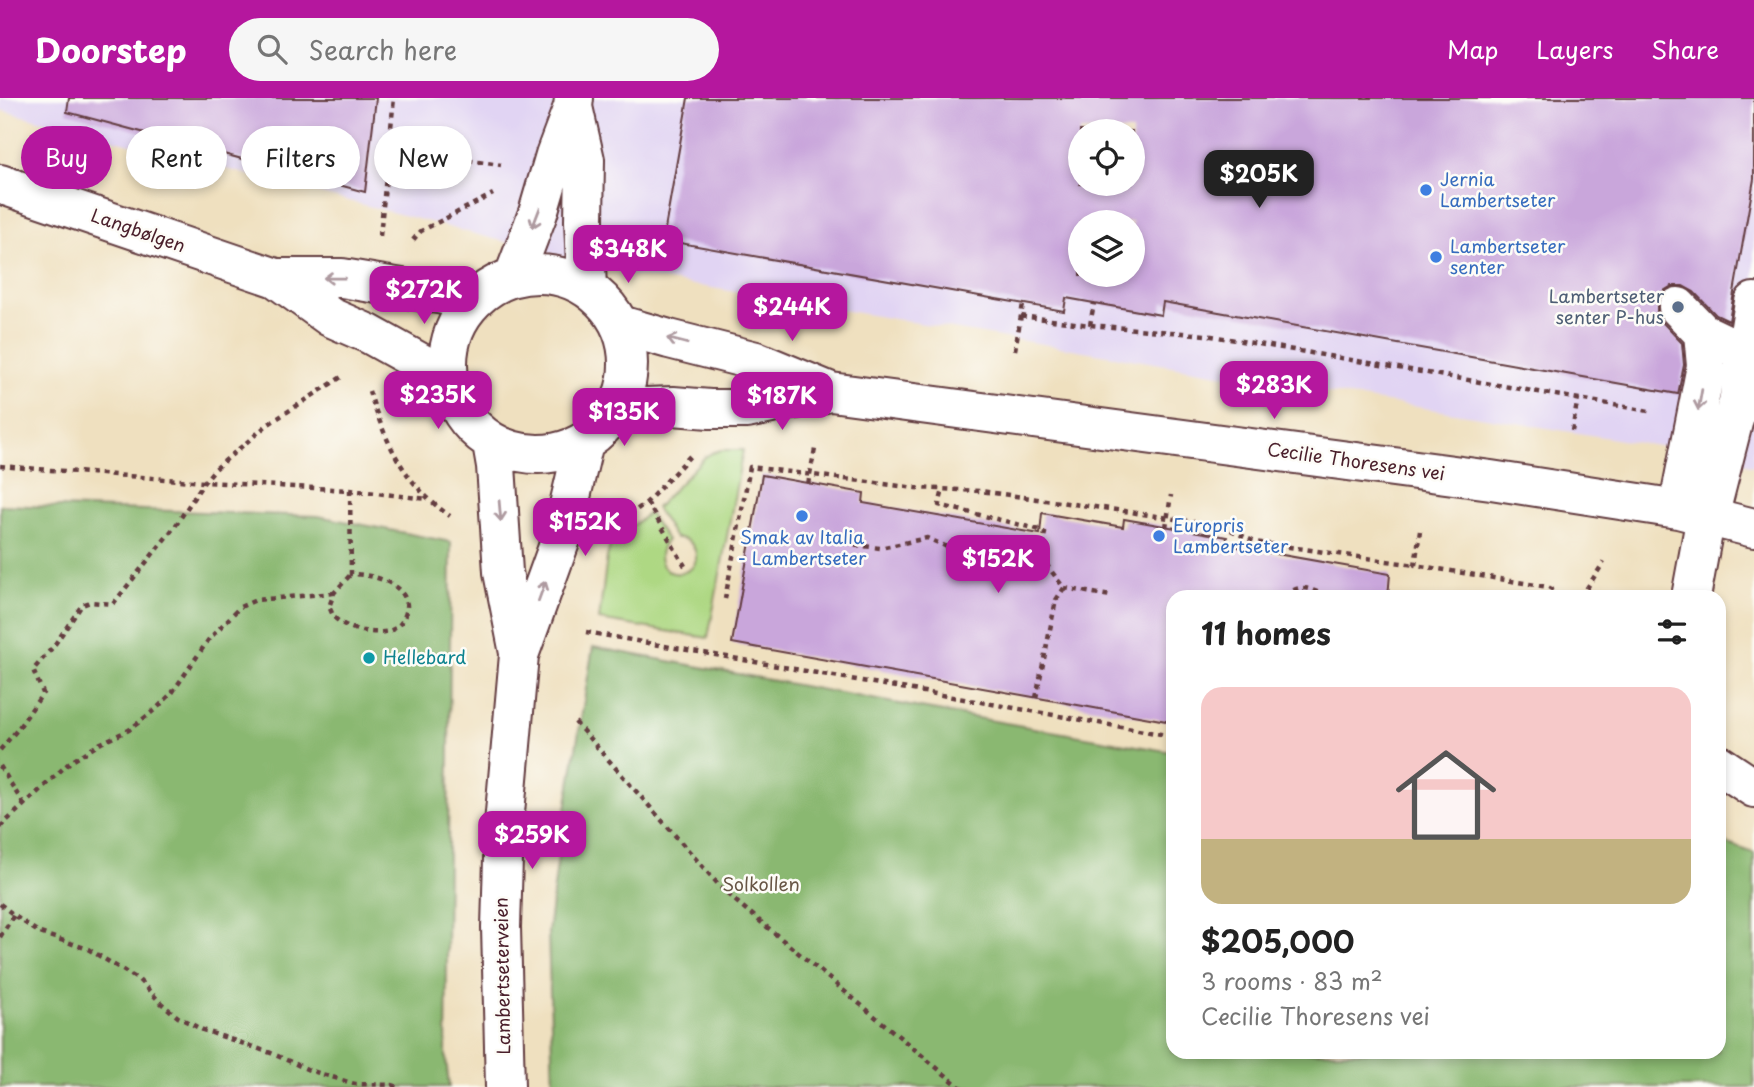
<!DOCTYPE html>
<html lang="en">
<head>
<meta charset="utf-8">
<style>
  :root { --surface:#fff; --page:#f6f6f6; --text:#222; --muted:#767676; --line:#e0e0e0; --accent:#b5179e }
  body { margin:0; font-family:"Playpen Sans",sans-serif; background:var(--page); color:var(--text); height:100vh; display:flex; flex-direction:column; font-size:26px; white-space:nowrap }
  * { box-sizing:border-box; margin:0 }
  p { font-size:23px; color:var(--muted) }
  .icon { flex:none; width:38px; height:38px; fill:none; stroke:currentColor; stroke-width:2; stroke-linecap:round; stroke-linejoin:round }
  .map { position:relative; flex:1; overflow:hidden }
  .drawer { position:absolute; left:1166px; top:492px; width:560px; height:469px; display:flex; flex-direction:column; background:var(--surface); border-radius:21px; box-shadow:0 4px 10px #0003 }
  .drawer>* { flex:none }
  .hud { position:absolute; left:21px; top:28px; width:665px; height:63px; display:flex; gap:14px }
  .controls { position:absolute; left:1068px; top:21px; display:grid; gap:14px }
  .controls a { display:grid; place-items:center; width:77px; height:77px; border-radius:50%; background:var(--surface); box-shadow:0 4px 10px #0003; font-size:35px }
  .price { position:absolute; translate:-50% -60px; padding:0 16px; border-radius:14px; background:var(--accent); color:#fff; font-size:23px; line-height:46px; filter:drop-shadow(0 2px 4px #0008) }
  .price::after { content:''; position:absolute; left:50%; top:42px; width:21px; height:16px; margin-left:-10px; background:inherit; clip-path:polygon(0 0,100% 0,50% 100%) }
  .price.current { background:#222; color:#fff }
  ul { padding:0; list-style:none }
  li { display:grid; align-content:center; gap:14px; height:371px; padding:0 35px }
  li+li { border-top:2px solid var(--line) }
  li span { display:grid; place-items:center; height:217px; border-radius:21px; color:#555 }
  li>.icon { margin-inline-start:auto }
  span .icon { width:126px; height:126px; fill:#fffc; stroke-width:1 }
  li b { font-size:30px }
  h2 { display:flex; justify-content:space-between; align-items:center; height:84px; padding:0 35px; font-size:30px }
  .chip { padding:0 24px; border-radius:32px; background:var(--surface); box-shadow:0 4px 10px #0003; font-size:24px; line-height:63px }
  .chip.current { background:var(--accent); color:#fff }
  header { display:flex; align-items:center; gap:42px; box-sizing:border-box; height:98px; padding:0 35px; background:var(--accent); color:#fff }
  header strong { font-size:33px }
  nav { display:flex; gap:38px; margin-inline-start:auto; font-size:24px }
  .search { width:490px; height:63px; background:var(--page); display:flex; align-items:center; gap:18px; box-sizing:border-box; padding:0 24px; border-radius:38px; color:var(--muted); font-size:26px }
  .map>svg:first-child { display:block }
  .built { fill:#e1d4f3; fill-rule:evenodd }
  .green { fill:#aed883; stroke:#7c7c57; stroke-width:2 }
  .forest { fill:#8ab871; stroke:#6a6c4e; stroke-width:2 }
  .building { fill:#c9a6db; fill-rule:evenodd }
  .lines { fill:none; stroke-linecap:round; stroke-linejoin:round }
  .minor-casing { stroke:#633c41; stroke-width:42 }
  .major-casing { stroke:#633c41; stroke-width:42 }
  .path { stroke:#633c41; stroke-width:4.5; stroke-dasharray:5 5; stroke-linecap:butt }
  .minor { stroke:#fff; stroke-width:38 }
  .major { stroke:#fff; stroke-width:38 }
  .oneway { stroke:#ae9aa0 }
  .shop-dot { fill:#3f7fe0; stroke:#fdfcf7; stroke-width:2.5 }
  .service-dot { fill:#5c6f8a; stroke:#fdfcf7; stroke-width:2.5 }
  .culture-dot { fill:#0f9aa8; stroke:#fdfcf7; stroke-width:2.5 }
  .labels { text-anchor:middle; stroke-width:5; stroke-linejoin:round; paint-order:stroke }
  .shop-label { font-size:18px; fill:#366cbe; stroke:#fdfcf7; text-anchor:start }
  .street-label { font-size:18px; fill:#4a1f2b; stroke:#fdfcf7 }
  .service-label { font-size:18px; fill:#4e5e75; stroke:#fdfcf7; text-anchor:end }
  .culture-label { font-size:18px; fill:#0d838f; stroke:#fdfcf7; text-anchor:start }
  .park-label { font-size:18px; fill:#685645; stroke:#fdfcf7 }
</style>
</head>
<body>
<header>
<strong>Doorstep</strong>
<div class="search"><svg class="icon" aria-label="search" viewBox="0 0 24 24"><circle cx="10" cy="10" r="6"/><path d="M15 15l6 6"/></svg>Search here</div>
<nav><a>Map</a><a>Layers</a><a>Share</a></nav>
</header>
<div class="map">
<svg width="1754" height="989" viewBox="0 0 1754 989">
  <rect width="100%" height="100%" fill="#fdfcf7"/>
  <filter id="ink" filterUnits="userSpaceOnUse"><feTurbulence type="fractalNoise" baseFrequency=".0143" numOctaves="2"/><feDisplacementMap in="SourceGraphic" scale="14" xChannelSelector="R" yChannelSelector="G"/><feConvolveMatrix kernelMatrix="1 2 1 2 8 2 1 2 1" color-interpolation-filters="sRGB"/></filter>
  <filter id="wash" filterUnits="userSpaceOnUse"><feTurbulence type="fractalNoise" baseFrequency=".00686" numOctaves="4" result="noise"/><feDisplacementMap in="SourceGraphic" scale="28" xChannelSelector="R" yChannelSelector="G"/><feGaussianBlur stdDeviation="1.57" result="paint"/><feColorMatrix in="noise" values="0 0 0 0 0 0 0 0 0 0 0 0 0 0 0 0 0 1.4 0 .05"/><feComposite in="paint" operator="in"/></filter>
  <g filter="url(#wash)">
    <rect width="100%" height="100%" fill="#efe0bf"/>
    <path class="built" d="M0 0H1754V368L1715 358 1690 353 1343 297 629 176 0 12ZM1080 33H1132V86H1080ZM1080 124H1132V177H1080Z"/>
    <path class="green" d="M721 352H743L708 540 599 522 607 459 611 445 649 415 667 442C651 459 665 483 687 473 703 466 697 438 675 440L656 410 705 359 712 355Z"/>
    <path class="forest" d="M0 407 318 418 451 444 446 960 449 989H0Z
      M593 549 926 611 1172 654V954H1718L1719 743 1754 755V989H553L548 834 558 759Z"/>
    <g id="blocks">
      <path class="building" d="M69 0H376L365 94 67 14Z
        M688 0H1754V81L1729 223 1716 217 1694 194 1683 188H1672L1662 194 1657 202V214L1662 224 1682 245 1684 267 1678 296 1163 204 1161 217 1066 200 1064 213 663 142ZM1080 33H1132V86H1080ZM1080 124H1132V177H1080Z
        M762 377 864 395 863 405 1040 436 1042 415 1123 429 1124 421 1227 439 1226 447 1390 476 1388 499H1172V624L732 545Z"/>
    </g>
  </g>
  <g filter="url(#ink)">
    <use href="#blocks" fill-opacity="0" stroke="#633c41" stroke-width="2"/>
    <g class="lines">
      <defs>
        <path id="minor" d="M0 86 276 180 330 219 369 236 448 280
          M276 180H342L474 202
          M1678 209 1703 235 1726 246
          M620 227 669 241 756 263 831 294 1491 382 1678 411 1754 430
          M617 310 673 308 710 311H747L831 294
          M1678 411 1706 268 1703 235
          M1709 419 1738 305 1754 204
          M1691 499 1706 418
          M1718 666 1754 690"/>
        <path id="major" d="M573 9 585 62 584 123 587 190
          M448 266a90 90 0 1 1 180 0a90 90 0 1 1-180 0Z
          M514 178 538 115 555 57 573 9 574 0
          M492 345 496 368 503 474 519 555
          M505 989 501 829 504 726 519 557 561 441 584 344"/>
      </defs>
      <use href="#minor" class="minor-casing"/>
      <use href="#major" class="major-casing"/>
      <path class="path" d="M389 52 501 67
        M380 138 394 0
        M413 142 421 133 493 96
        M1021 218 1090 227 1206 237 1649 313
        M1090 227 1094 205
        M1015 252 1023 206
        M369 293C386 345 404 386 450 418
        M1572 333 1578 300
        M0 368 204 384 350 392 427 401
        M808 386 815 351
        M350 392 351 476C369 476 394 482 404 498 407 504 408 508 406 514 400 536 382 536 363 533 354 532 339 525 334 519 332 516 331 512 329 509L334 495 351 476
        M647 404 685 468
        M613 429 647 404 691 357
        M1166 429 1171 397
        M1420 433 1415 467 1548 489 1555 493 1554 499
        M855 447 880 450 927 440 963 456 1040 458 1045 435 1037 431 939 407 943 392
        M1040 458 1064 490 1111 498
        M1286 499C1299 483 1312 492 1328 499
        M1581 499 1604 464
        M725 501 750 369 916 390 980 393 1124 413 1225 429 1255 444 1415 467
        M586 534 1172 638
        M1036 600 1056 502 1064 490
        M575 624 726 795 960 989
        M0 652 17 632 43 595 33 572 53 549 82 507 90 504 113 506 176 427 204 384 214 372 267 327 343 278
        M0 668 24 707
        M0 729 69 665 101 645 129 632 157 610 172 595 209 541 240 509 256 502 334 495
        M0 806 19 821 40 835 88 851 139 882 161 905 178 919 203 932 271 955 309 972 355 986 392 987 399 989
        M0 839 14 817"/>
      <use href="#minor" class="minor"/>
      <use href="#major" class="major"/>
    </g>
    <defs><path id="oneway-shaft" d="M-6 0H5M1.5-3L5.5 0L1.5 3" fill="none" stroke-width="1.6" stroke-linecap="round" stroke-linejoin="round" transform="scale(1.75)"/></defs>
    <g class="oneway">
      <use href="#oneway-shaft" transform="translate(536 120) rotate(111)"/>
      <use href="#oneway-shaft" transform="translate(334 180) rotate(-179)"/>
      <use href="#oneway-shaft" transform="translate(677 243) rotate(-165)"/>
      <use href="#oneway-shaft" transform="translate(1700 302) rotate(100)"/>
      <use href="#oneway-shaft" transform="translate(500 413) rotate(85)"/>
      <use href="#oneway-shaft" transform="translate(542 493) rotate(-70)"/>
    </g>
  </g>
  <g class="shop-dot">
    <circle cx="1426" cy="92" r="7"/>
    <circle cx="1436" cy="159" r="7"/>
    <circle cx="802" cy="418" r="7"/>
    <circle cx="1159" cy="438" r="7"/>
  </g>
  <circle class="service-dot" cx="1678" cy="209" r="7"/>
  <circle class="culture-dot" cx="369" cy="560" r="7"/>
  <g class="labels">
    <g class="shop-label">
      <text x="1440" y="88">Jernia<tspan x="1440" dy="21">Lambertseter</tspan></text>
      <text x="1450" y="155">Lambertseter<tspan x="1450" dy="21">senter</tspan></text>
      <text x="1173" y="434">Europris<tspan x="1173" dy="21">Lambertseter</tspan></text>
      <text x="802" y="446" text-anchor="middle">Smak av Italia<tspan x="802" dy="21">- Lambertseter</tspan></text>
    </g>
    <g class="street-label">
      <text transform="translate(138 133) rotate(19)" y="6">Langbølgen</text>
      <text transform="translate(1356 364) rotate(8)" y="6">Cecilie Thoresens vei</text>
      <text transform="translate(503 878) rotate(-91)" y="6">Lambertseterveien</text>
    </g>
    <g class="service-label">
      <text x="1664" y="205">Lambertseter<tspan x="1664" dy="21">senter P-hus</tspan></text>
    </g>
    <g class="culture-label">
      <text x="383" y="566">Hellebard</text>
    </g>
    <g class="park-label">
      <text x="761" y="793">Solkollen</text>
    </g>
  </g>
</svg>
<div class="controls">
<a><svg class="icon" aria-label="locate" viewBox="0 0 24 24"><circle cx="12" cy="12" r="6"/><path d="M12 2v4M12 18v4M2 12h4M18 12h4"/></svg></a>
<a><svg class="icon" aria-label="layers" viewBox="0 0 24 24"><path d="M12 4l9 5-9 5-9-5zM3 14l9 5 9-5"/></svg></a>
</div>
<b class="price current" style="left:1259px;top:112px">$205K</b>
<b class="price" style="left:628px;top:187px">$348K</b>
<b class="price" style="left:424px;top:228px">$272K</b>
<b class="price" style="left:792px;top:245px">$244K</b>
<b class="price" style="left:1274px;top:323px">$283K</b>
<b class="price" style="left:438px;top:333px">$235K</b>
<b class="price" style="left:782px;top:334px">$187K</b>
<b class="price" style="left:624px;top:350px">$135K</b>
<b class="price" style="left:585px;top:460px">$152K</b>
<b class="price" style="left:998px;top:497px">$152K</b>
<b class="price" style="left:532px;top:773px">$259K</b>
<div class="hud">
<a class="chip current">Buy</a>
<a class="chip">Rent</a>
<a class="chip">Filters</a>
<a class="chip">New</a>
</div>
<section class="drawer">
<h2>11 homes<svg class="icon" aria-label="filters" viewBox="0 0 24 24"><path d="M4 7h16M4 17h16"/><circle cx="9" cy="7" r="2"/><circle cx="15" cy="17" r="2"/></svg></h2>
<ul>
<li><span style="background:linear-gradient(#f6c9c9 70%,#c2b280 0)"><svg class="icon" aria-label="home" viewBox="0 0 24 24"><path d="M3 11l9-7 9 7M6 9v11h12V9"/></svg></span><div><b>$205,000</b><p>3 rooms · 83 m²</p><p>Cecilie Thoresens vei</p></div></li>
</ul>
</section>
</div>
</body>
</html>
